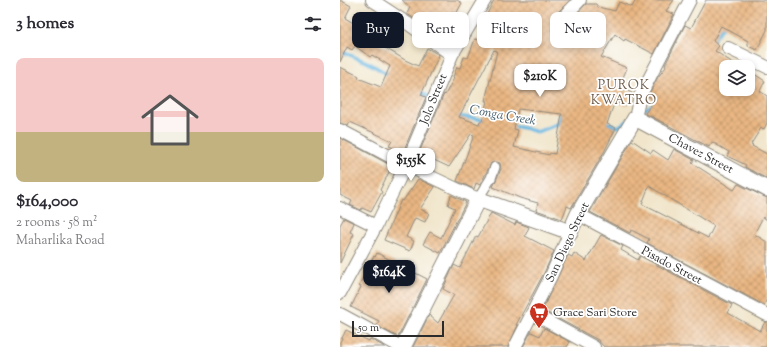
<!DOCTYPE html>
<html lang="en">
<head>
<meta charset="utf-8">
<style>
  :root { --surface:#fff; --page:#f7f7f7; --text:#2b2b33; --muted:#7c7c81; --line:#e1e1e2; --accent:#111827 }
  body { margin:0; font-family:"Sorts Mill Goudy",serif; background:var(--page); color:var(--text); height:100vh; display:flex; flex-direction:column; font-size:15px; white-space:nowrap }
  * { box-sizing:border-box; margin:0 }
  p { font-size:13px; color:var(--muted) }
  .icon { flex:none; width:22px; height:22px; fill:none; stroke:currentColor; stroke-width:2; stroke-linecap:round; stroke-linejoin:round }
  .map { position:relative; flex:1; overflow:hidden }
  .details { display:flex; flex-direction:column; background:var(--surface); width:340px }
  .details>* { flex:none }
  .hud { position:absolute; left:12px; top:12px; width:355px; height:36px; display:flex; gap:8px }
  .fabs { position:absolute; left:379px; top:60px; display:grid; gap:8px }
  .fabs a { display:grid; place-items:center; width:36px; height:36px; border-radius:8px; background:var(--surface); box-shadow:0 2px 6px #0003; font-size:20px }
  .scale { position:absolute; left:12px; bottom:10px; width:92px; box-sizing:border-box; padding-left:4px; border:2px solid #2b2b2b; border-top:0; font-size:11px; line-height:14px; white-space:nowrap; color:#2b2b2b; -webkit-text-stroke:3px #fff; paint-order:stroke }
  .price { position:absolute; translate:-50% -34px; padding:0 9px; border-radius:8px; background:#fff; color:#222; font-size:13px; line-height:26px; filter:drop-shadow(0 1px 2px #0008) }
  .price::after { content:''; position:absolute; left:50%; top:24px; width:12px; height:9px; margin-left:-6px; background:inherit; clip-path:polygon(0 0,100% 0,50% 100%) }
  .price.current { background:var(--accent); color:#fff }
  ul { padding:0; list-style:none }
  li { display:grid; align-content:center; gap:8px; height:212px; padding:0 16px }
  li+li { border-top:1px solid var(--line) }
  li span { display:grid; place-items:center; height:124px; border-radius:8px; color:#555 }
  li>.icon { margin-inline-start:auto }
  span .icon { width:72px; height:72px; fill:#fffc; stroke-width:1 }
  li b { font-size:17px }
  h2 { display:flex; justify-content:space-between; align-items:center; height:48px; padding:0 16px; font-size:17px }
  .tag { padding:0 14px; border-radius:8px; background:var(--surface); box-shadow:0 2px 6px #0003; font-size:14px; line-height:36px }
  .tag.current { background:var(--accent); color:#fff }
  main { display:flex; flex:1; min-height:0 }
  .map>svg:first-child { display:block }
  .lines { fill:none; stroke-linecap:round; stroke-linejoin:round }
  .stream { stroke:#67b8e2; stroke-width:3.5 }
  .building { fill:url(#building-cross-hatch); fill-rule:evenodd }
  .pedestrian-casing { stroke:#8e887c; stroke-width:11 }
  .minor-casing { stroke:#8e887c; stroke-width:14 }
  .tertiary-casing { stroke:#8e887c; stroke-width:17 }
  .pedestrian { stroke:#fff; stroke-width:9 }
  .minor { stroke:#fff; stroke-width:12 }
  .tertiary { stroke:#fff; stroke-width:15 }
  .labels { text-anchor:middle; stroke-width:3.5; stroke-linejoin:round; paint-order:stroke }
  .street-label { font-size:12px; fill:#2b2b2b; stroke:#fff }
  .poi-label { font-size:12px; fill:#2b2b2b; stroke:#fff; text-anchor:start }
  .neighbourhood-label { font-size:13px; letter-spacing:1px; fill:#6e5c4a; stroke:#fff }
  .water-label { font-size:13px; font-style:italic; fill:#405c6b; stroke:#fff }
</style>
</head>
<body>
<main>
<section class="details">
<h2>3 homes<svg class="icon" aria-label="filters" viewBox="0 0 24 24"><path d="M4 7h16M4 17h16"/><circle cx="9" cy="7" r="2"/><circle cx="15" cy="17" r="2"/></svg></h2>
<ul>
<li><span style="background:linear-gradient(#f6c9c9 60%,#c2b280 0)"><svg class="icon" aria-label="home" viewBox="0 0 24 24"><path d="M3 11l9-7 9 7M6 9v11h12V9"/></svg></span><div><b>$164,000</b><p>2 rooms · 58 m²</p><p>Maharlika Road</p></div></li>
</ul>
</section>
<div class="map">
<svg width="427" height="347" viewBox="0 0 427 347">
  <defs>
    <pattern id="building-cross-hatch" width="8" height="8" patternUnits="userSpaceOnUse"><rect width="8" height="8" fill="#eab783"/><path d="M0 0l8 8M0 8l8-8" fill="none" stroke="#be956b"/></pattern>
  </defs>
  <rect width="100%" height="100%" fill="#fff"/>
  <filter id="ink" filterUnits="userSpaceOnUse"><feTurbulence type="fractalNoise" baseFrequency=".025" numOctaves="2"/><feDisplacementMap in="SourceGraphic" scale="8" xChannelSelector="R" yChannelSelector="G"/><feConvolveMatrix kernelMatrix="1 2 1 2 8 2 1 2 1" color-interpolation-filters="sRGB"/></filter>
  <filter id="wash" filterUnits="userSpaceOnUse"><feTurbulence type="fractalNoise" baseFrequency=".012" numOctaves="4" result="noise"/><feDisplacementMap in="SourceGraphic" scale="16" xChannelSelector="R" yChannelSelector="G"/><feGaussianBlur stdDeviation="0.9" result="paint"/><feColorMatrix in="noise" values="0 0 0 0 0 0 0 0 0 0 0 0 0 0 0 0 0 1.4 0 .05"/><feComposite in="paint" operator="in"/></filter>
  <g filter="url(#wash)">
    <rect width="100%" height="100%" fill="#f1e6cc"/>
    <g class="lines">
      <path class="stream" d="M373 40 385 24
        M0 51 27 62 49 75
        M79 91 91 98
        M299 113 312 105
        M116 116 146 120
        M264 121 278 127 287 121
        M171 126 184 128 197 132 218 124 220 119 221 114 224 115"/>
    </g>
    <g id="blocks">
      <path class="building" d="M0 0 11 6 5 18 42 40 39 44 65 60 78 66 87 48 99 55 81 95 86 97 63 152 49 146 52 141 30 131 10 122 8 126 0 123V67L19 76 18 78 41 87 50 66 32 55 30 57 15 46 12 50 7 47 0 62Z
        M62 0H117L122 3 116 14 112 12 98 35 86 28 87 26 67 14 70 7Z
        M154 0H230L216 14 215 18 216 24 211 30 239 44 251 28 234 17 246 4H256L258 7 275 11 279 2 292 7 296 0H334L326 11 334 14 314 54 285 39 284 41 275 34 261 57 287 68 279 87 292 93 286 106 275 101 267 124 276 128 264 152 231 208 227 206 222 219 196 210 198 203 180 198 153 187 161 169 160 163 157 162 151 163 140 185 136 183 134 189 117 181 134 135 131 134 109 167 79 153 104 94 105 95 114 78 113 77 117 67 120 68 124 57 128 58 135 39 139 40 149 15 147 14ZM154 50 157 51 145 101H147L142 121H140L139 124 119 117ZM178 109 222 114 215 154 210 153 209 155 174 147 178 130 174 129Z
        M366 0H427V30L417 50 408 46V41L381 26 373 41 379 46 375 51 399 67H386V89H408V70L425 81 420 91 427 96V123L424 129 421 128 411 144 413 145 412 146 427 154V179L405 167 406 165 387 156 389 152 372 142 369 147 305 113 314 101 308 96 318 77 326 67 325 65 345 25 351 28Z
        M0 138 52 166 40 190 42 192 31 212 22 208 21 210 10 205 12 201 0 195Z
        M292 140 311 153 313 150 328 160 334 149 354 160 352 163 394 190 398 184 427 198V220L423 217 414 234 427 242V299L424 305 307 243 309 239 291 230 290 233 250 212ZM309 186 374 226 368 238 302 204Z
        M78 179 95 187 80 209 89 213 85 222 75 218 66 237 74 241 70 251 44 240 61 200 63 201Z
        M111 195 126 202 100 253 83 244 90 232 101 238 115 208 108 205Z
        M151 213 175 225 176 222 189 227 185 236 214 251 204 273 176 325H178L168 347H73L89 315 98 323 114 295 103 289 114 265 120 268 136 236 138 237Z
        M4 218 14 223 10 232 14 234 0 263V225Z
        M261 235 283 246 281 250 298 260 300 256 392 305 388 313 420 331 425 322H427V347H264L258 340 202 310 228 255 232 257 234 253 246 261Z
        M37 253 87 279 58 337 37 326 39 321 11 307 21 287 19 286 34 256 35 257Z
        M204 328 230 342 227 347H183L191 332 200 336Z
        M6 330 29 341 30 339 45 347H0V342Z"/>
    </g>
  </g>
  <g filter="url(#ink)">
    <use href="#blocks" fill-opacity="0" stroke="#8e887c" stroke-width="1"/>
    <g class="lines">
      <defs>
        <path id="pedestrian" d="M138 199 151 178 155 167"/>
        <path id="minor" d="M32 0 67 23 112 55
          M222 19 240 0
          M388 48 427 67
          M295 118 300 96 350 0
          M0 130 66 165 138 199
          M0 208 36 226
          M238 214 427 315
          M0 293 36 226 66 165 112 55 145 0
          M192 313 254 347
          M0 314 61 347
          M175 347 211 276 230 232"/>
        <path id="tertiary" d="M63 347 138 199 230 232 238 214 295 118 427 189"/>
      </defs>
      <use href="#pedestrian" class="pedestrian-casing"/>
      <use href="#minor" class="minor-casing"/>
      <use href="#tertiary" class="tertiary-casing"/>
      <use href="#pedestrian" class="pedestrian"/>
      <use href="#minor" class="minor"/>
      <use href="#tertiary" class="tertiary"/>
    </g>
  </g>
  <defs>
    <symbol id="supermarket-pin" viewBox="-11 -11 22 30"><path d="M0 17L-7.5 6A9.5 9.5 0 1 1 7.5 6Z" fill="#c8321e" stroke="#fff"/><path d="M-6-5.5h2.5l.6 2H6L4.5 2H-2.5L-4.4-4H-6ZM-1.5 3.2a1.3 1.3 0 1 0 .1 0ZM3 3.2a1.3 1.3 0 1 0 .1 0Z" fill="#fff"/></symbol>
  </defs>
  <g fill-rule="evenodd">
    <use href="#supermarket-pin" x="188" y="301" width="22" height="30"/>
  </g>
  <g class="labels">
    <g class="street-label">
      <text transform="translate(93 99) rotate(-68)" y="4">Jolo Street</text>
      <text transform="translate(361 153) rotate(28)" y="4">Chavez Street</text>
      <text transform="translate(227 242) rotate(-65)" y="4">San Diego Street</text>
      <text transform="translate(332 265) rotate(28)" y="4">Pisado Street</text>
    </g>
    <g class="poi-label">
      <text x="213" y="316">Grace Sari Store</text>
    </g>
    <g class="neighbourhood-label">
      <text x="284" y="89">PUROK<tspan x="284" dy="15">KWATRO</tspan></text>
    </g>
    <g class="water-label">
      <text transform="translate(163 114) rotate(10)" y="5">Conga Creek</text>
    </g>
  </g>
</svg>
<div class="fabs">
<a><svg class="icon" aria-label="layers" viewBox="0 0 24 24"><path d="M12 4l9 5-9 5-9-5zM3 14l9 5 9-5"/></svg></a>
</div>
<div class="scale">50 m</div>
<b class="price" style="left:200px;top:98px">$210K</b>
<b class="price" style="left:71px;top:182px">$155K</b>
<b class="price current" style="left:49px;top:294px">$164K</b>
<div class="hud">
<a class="tag current">Buy</a>
<a class="tag">Rent</a>
<a class="tag">Filters</a>
<a class="tag">New</a>
</div>
</div>
</main>
</body>
</html>
